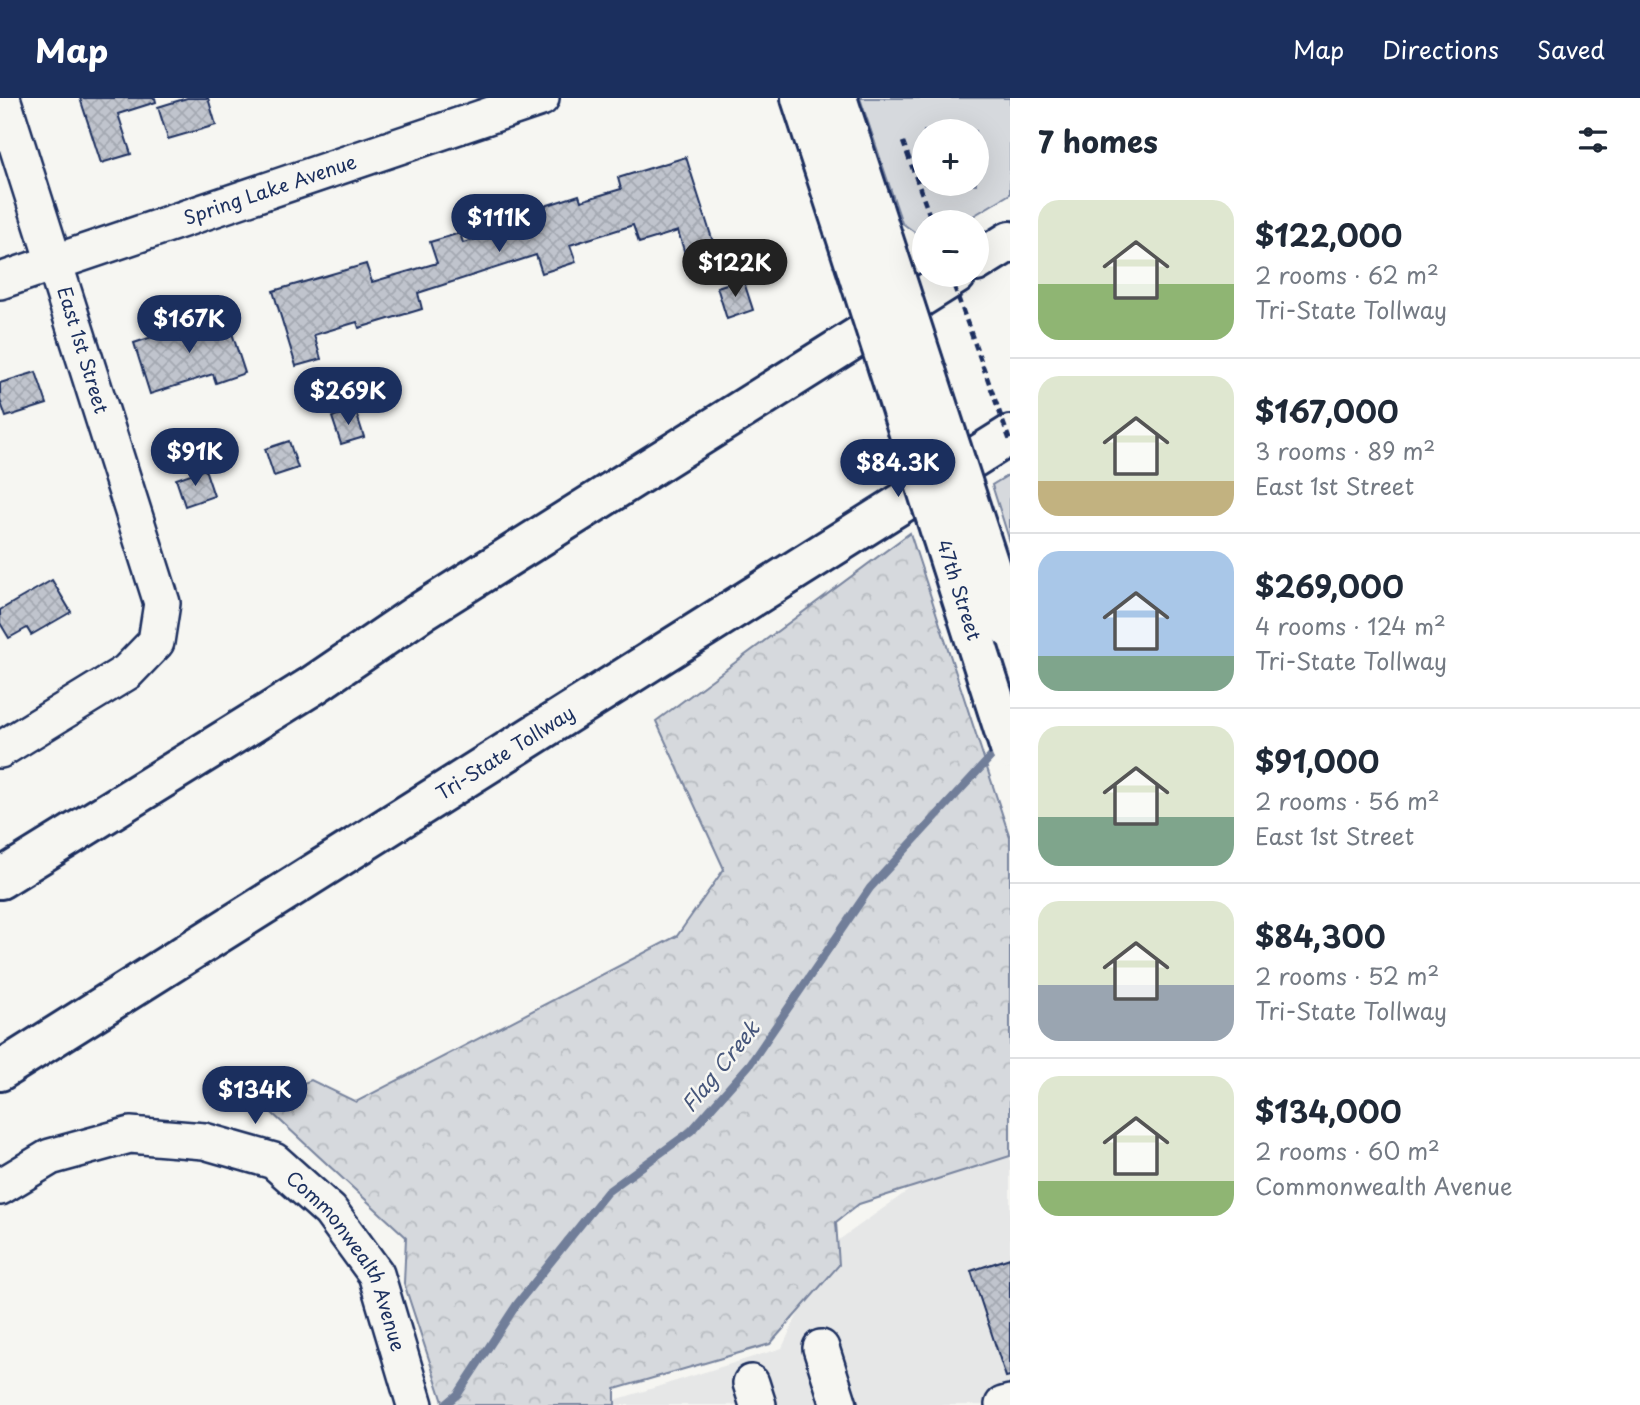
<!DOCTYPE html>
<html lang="en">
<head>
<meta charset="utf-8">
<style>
  :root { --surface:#fff; --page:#f6f6f7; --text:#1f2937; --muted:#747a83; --line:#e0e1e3; --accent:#1b2f5e }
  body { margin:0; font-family:"Playpen Sans",sans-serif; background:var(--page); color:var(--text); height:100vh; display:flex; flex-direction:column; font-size:26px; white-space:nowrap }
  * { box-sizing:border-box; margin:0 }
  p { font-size:23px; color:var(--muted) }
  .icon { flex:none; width:38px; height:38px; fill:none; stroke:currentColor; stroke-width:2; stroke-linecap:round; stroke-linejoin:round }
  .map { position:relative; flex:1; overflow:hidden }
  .drawer { display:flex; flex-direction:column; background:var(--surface); width:630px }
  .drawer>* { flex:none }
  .tools { position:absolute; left:912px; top:21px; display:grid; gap:14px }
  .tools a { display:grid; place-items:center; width:77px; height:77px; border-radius:50%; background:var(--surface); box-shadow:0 7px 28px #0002; font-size:35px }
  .price { position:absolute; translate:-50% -60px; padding:0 16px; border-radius:24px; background:var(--accent); color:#fff; font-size:23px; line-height:46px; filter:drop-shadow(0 2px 4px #0008) }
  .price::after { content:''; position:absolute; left:50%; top:42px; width:21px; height:16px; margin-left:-10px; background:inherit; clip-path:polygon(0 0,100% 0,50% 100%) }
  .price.selected { background:#222; color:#fff }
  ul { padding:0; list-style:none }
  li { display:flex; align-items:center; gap:21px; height:175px; padding:0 28px }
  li+li { border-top:2px solid var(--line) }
  li span { display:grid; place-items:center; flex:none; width:196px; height:140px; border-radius:21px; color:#555 }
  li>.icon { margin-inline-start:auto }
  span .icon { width:84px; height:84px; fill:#fffc; stroke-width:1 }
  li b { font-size:30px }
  h2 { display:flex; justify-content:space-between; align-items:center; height:84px; padding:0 28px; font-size:30px }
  header { display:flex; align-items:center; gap:42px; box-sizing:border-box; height:98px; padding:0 35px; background:var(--accent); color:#fff }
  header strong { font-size:33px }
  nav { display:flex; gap:38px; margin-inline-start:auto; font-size:24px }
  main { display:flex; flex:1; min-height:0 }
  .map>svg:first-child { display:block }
  .built { fill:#e6e7e7 }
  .forest { fill:url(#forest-crowns); stroke:#78849e; stroke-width:2 }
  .green { fill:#d6d9dd; stroke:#78849e; stroke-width:2; fill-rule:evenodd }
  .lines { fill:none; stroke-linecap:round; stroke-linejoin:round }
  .stream { stroke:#717e99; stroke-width:8 }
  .building { fill:url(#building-cross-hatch); stroke:#1b2f5e; stroke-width:2 }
  .minor-casing { stroke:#1b2f5e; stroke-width:40 }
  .major-casing { stroke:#1b2f5e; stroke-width:44 }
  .highway-casing { stroke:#1b2f5e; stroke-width:44 }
  .path { stroke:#1b2f5e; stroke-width:4.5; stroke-dasharray:7 5; stroke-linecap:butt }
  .minor { stroke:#f6f6f2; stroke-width:35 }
  .major { stroke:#f6f6f2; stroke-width:38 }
  .highway { stroke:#f6f6f2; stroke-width:38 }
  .major-bridge-casing { stroke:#1b2f5e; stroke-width:44; stroke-linecap:butt }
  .path-bridge { stroke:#1b2f5e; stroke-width:4.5; stroke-dasharray:7 5; stroke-linecap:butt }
  .major-bridge { stroke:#f6f6f2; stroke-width:38 }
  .labels { text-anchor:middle; stroke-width:5; stroke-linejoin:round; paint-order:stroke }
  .street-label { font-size:19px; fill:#1b2f5e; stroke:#f6f6f2 }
  .water-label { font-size:21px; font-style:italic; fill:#46567b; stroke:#f6f6f2 }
</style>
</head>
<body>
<header>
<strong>Map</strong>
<nav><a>Map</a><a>Directions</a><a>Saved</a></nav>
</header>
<main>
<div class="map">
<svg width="1010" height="1307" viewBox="0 0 1010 1307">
  <defs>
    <pattern id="forest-crowns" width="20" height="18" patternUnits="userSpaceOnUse" patternTransform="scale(1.75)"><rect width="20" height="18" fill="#d6d9dd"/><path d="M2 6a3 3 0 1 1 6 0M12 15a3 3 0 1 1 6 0" fill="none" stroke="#b7bbc0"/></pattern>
    <pattern id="building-cross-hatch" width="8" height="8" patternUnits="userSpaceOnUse" patternTransform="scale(1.75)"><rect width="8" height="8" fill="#c0c4cd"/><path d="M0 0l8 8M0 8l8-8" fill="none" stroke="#a4a9b2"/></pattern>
  </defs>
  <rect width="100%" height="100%" fill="#f6f6f2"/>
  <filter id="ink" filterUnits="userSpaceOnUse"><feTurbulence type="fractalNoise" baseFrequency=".0143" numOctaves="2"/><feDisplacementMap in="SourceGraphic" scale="14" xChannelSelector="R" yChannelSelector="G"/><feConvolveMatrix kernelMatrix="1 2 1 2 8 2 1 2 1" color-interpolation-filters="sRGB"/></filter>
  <g filter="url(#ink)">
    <path class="built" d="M1010 1020V1307H599L782 1250 829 1149Z"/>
    <path class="forest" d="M910 435 1010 740V1058L859 1106 836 1124 839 1167 770 1246 615 1291V1307H444L404 1185 406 1139 259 1003 311 982 356 1004 677 838 724 771 656 623Z"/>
    <path class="green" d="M860 0H1010V96L963 124H924V141L902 125ZM924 33H976V86H924Z
      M1010 376V444L992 387Z"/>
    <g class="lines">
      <path class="stream" d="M445 1307 458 1296 517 1206 607 1094 691 1033 750 966 870 790 999 650"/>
    </g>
    <path class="building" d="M80 0H155L156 4 118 16 131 56 101 65Z
      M187 0H208L216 27 168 41 158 9Z
      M686 59 715 150 686 159 678 133 639 145 633 127 570 147 576 164 542 175 536 157 418 195 422 211 359 230 357 224 314 237 321 261 296 268 273 193 366 166 372 184 437 165 430 144 460 135 463 145 526 126 523 115 579 97 581 103 621 91 618 80Z
      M743 181 753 212 727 221 717 189Z
      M215 214 221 235 231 232 245 275 216 285 213 276 150 296 134 245 197 224 195 220Z
      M36 274 47 306 6 319 0 302V285Z
      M355 311 364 339 341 346 332 319Z
      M289 343 298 370 274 378 265 351Z
      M205 371 214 398 185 408 176 381Z
      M52 482 71 514 31 537 27 530 9 540 0 525V512Z
      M1010 1160V1278L1006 1279 971 1173Z"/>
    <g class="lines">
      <defs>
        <g id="minor">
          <path id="s1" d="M0 183 541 0"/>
          <path d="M0 652 127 574 156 544 162 505 2 0"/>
          <path id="s2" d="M0 1089 50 1059 130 1037 204 1043 274 1063 330 1113 376 1176 415 1307"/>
          <path d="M821 1250 839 1307"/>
          <path d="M751 1285 758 1307"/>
          <path d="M1003 1307 1010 1305"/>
        </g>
        <path id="major" d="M801 0 844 132
          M837 0 874 113"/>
        <g id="highway">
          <path d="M976 164 1010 143"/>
          <path d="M0 781 312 588 422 513 956 177"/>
          <path id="s3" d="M0 973 1010 337"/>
        </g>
      </defs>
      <use href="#minor" class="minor-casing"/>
      <use href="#major" class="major-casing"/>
      <use href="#highway" class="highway-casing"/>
      <path class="path" d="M903 44 932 124"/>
      <use href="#minor" class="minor"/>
      <use href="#major" class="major"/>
      <use href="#highway" class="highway"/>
      <defs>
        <g id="major-bridge">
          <path d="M874 113 1010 531"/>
          <path id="s4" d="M844 132 1010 651"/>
        </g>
      </defs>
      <use href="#major-bridge" class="major-bridge-casing"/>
      <path class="path-bridge" d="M950 177 1010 343"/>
      <use href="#major-bridge" class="major-bridge"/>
    </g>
  </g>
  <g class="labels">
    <g class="street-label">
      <text dy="7" stroke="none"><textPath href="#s1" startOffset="285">Spring Lake Avenue</textPath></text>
      <text transform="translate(83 252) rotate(73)" y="7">East 1st Street</text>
      <text dy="7" stroke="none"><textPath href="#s4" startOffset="378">47th Street</textPath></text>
      <text dy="7" stroke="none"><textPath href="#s3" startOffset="597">Tri-State Tollway</textPath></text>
      <text dy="7" stroke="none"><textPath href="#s2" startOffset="415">Commonwealth Avenue</textPath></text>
    </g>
    <g class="water-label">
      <text transform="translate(721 969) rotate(-51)" y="7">Flag Creek</text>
    </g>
  </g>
</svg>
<div class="tools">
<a>+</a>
<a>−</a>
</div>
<b class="price" style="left:499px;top:156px">$111K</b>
<b class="price selected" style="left:735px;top:201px">$122K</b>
<b class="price" style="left:189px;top:257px">$167K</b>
<b class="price" style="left:348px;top:329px">$269K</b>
<b class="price" style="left:195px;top:390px">$91K</b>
<b class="price" style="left:898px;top:401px">$84.3K</b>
<b class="price" style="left:255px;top:1028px">$134K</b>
</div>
<section class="drawer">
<h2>7 homes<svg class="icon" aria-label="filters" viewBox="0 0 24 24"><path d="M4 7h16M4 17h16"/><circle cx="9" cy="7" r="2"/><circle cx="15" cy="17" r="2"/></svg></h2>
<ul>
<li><span style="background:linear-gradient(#dfe7d0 60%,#8fb573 0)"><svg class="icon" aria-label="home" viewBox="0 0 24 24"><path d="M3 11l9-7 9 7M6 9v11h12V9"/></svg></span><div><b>$122,000</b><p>2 rooms · 62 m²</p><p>Tri-State Tollway</p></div></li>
<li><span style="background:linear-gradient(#dfe7d0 75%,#c2b280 0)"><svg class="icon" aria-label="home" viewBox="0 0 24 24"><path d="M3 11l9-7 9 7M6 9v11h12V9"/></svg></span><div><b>$167,000</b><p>3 rooms · 89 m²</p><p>East 1st Street</p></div></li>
<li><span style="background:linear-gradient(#a9c7e8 75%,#7fa58c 0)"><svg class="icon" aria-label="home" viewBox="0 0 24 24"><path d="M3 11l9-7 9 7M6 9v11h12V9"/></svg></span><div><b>$269,000</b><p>4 rooms · 124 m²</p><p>Tri-State Tollway</p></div></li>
<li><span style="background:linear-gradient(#dfe7d0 65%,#7fa58c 0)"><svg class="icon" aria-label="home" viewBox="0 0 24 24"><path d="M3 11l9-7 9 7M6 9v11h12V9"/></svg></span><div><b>$91,000</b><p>2 rooms · 56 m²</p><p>East 1st Street</p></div></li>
<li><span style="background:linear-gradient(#dfe7d0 60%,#9aa5b1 0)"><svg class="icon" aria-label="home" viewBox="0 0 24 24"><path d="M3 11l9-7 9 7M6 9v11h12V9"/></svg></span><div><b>$84,300</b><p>2 rooms · 52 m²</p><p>Tri-State Tollway</p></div></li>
<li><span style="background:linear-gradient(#dfe7d0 75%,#8fb573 0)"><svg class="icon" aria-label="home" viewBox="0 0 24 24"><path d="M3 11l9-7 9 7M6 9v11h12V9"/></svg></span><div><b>$134,000</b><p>2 rooms · 60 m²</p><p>Commonwealth Avenue</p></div></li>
</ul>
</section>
</main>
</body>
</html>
